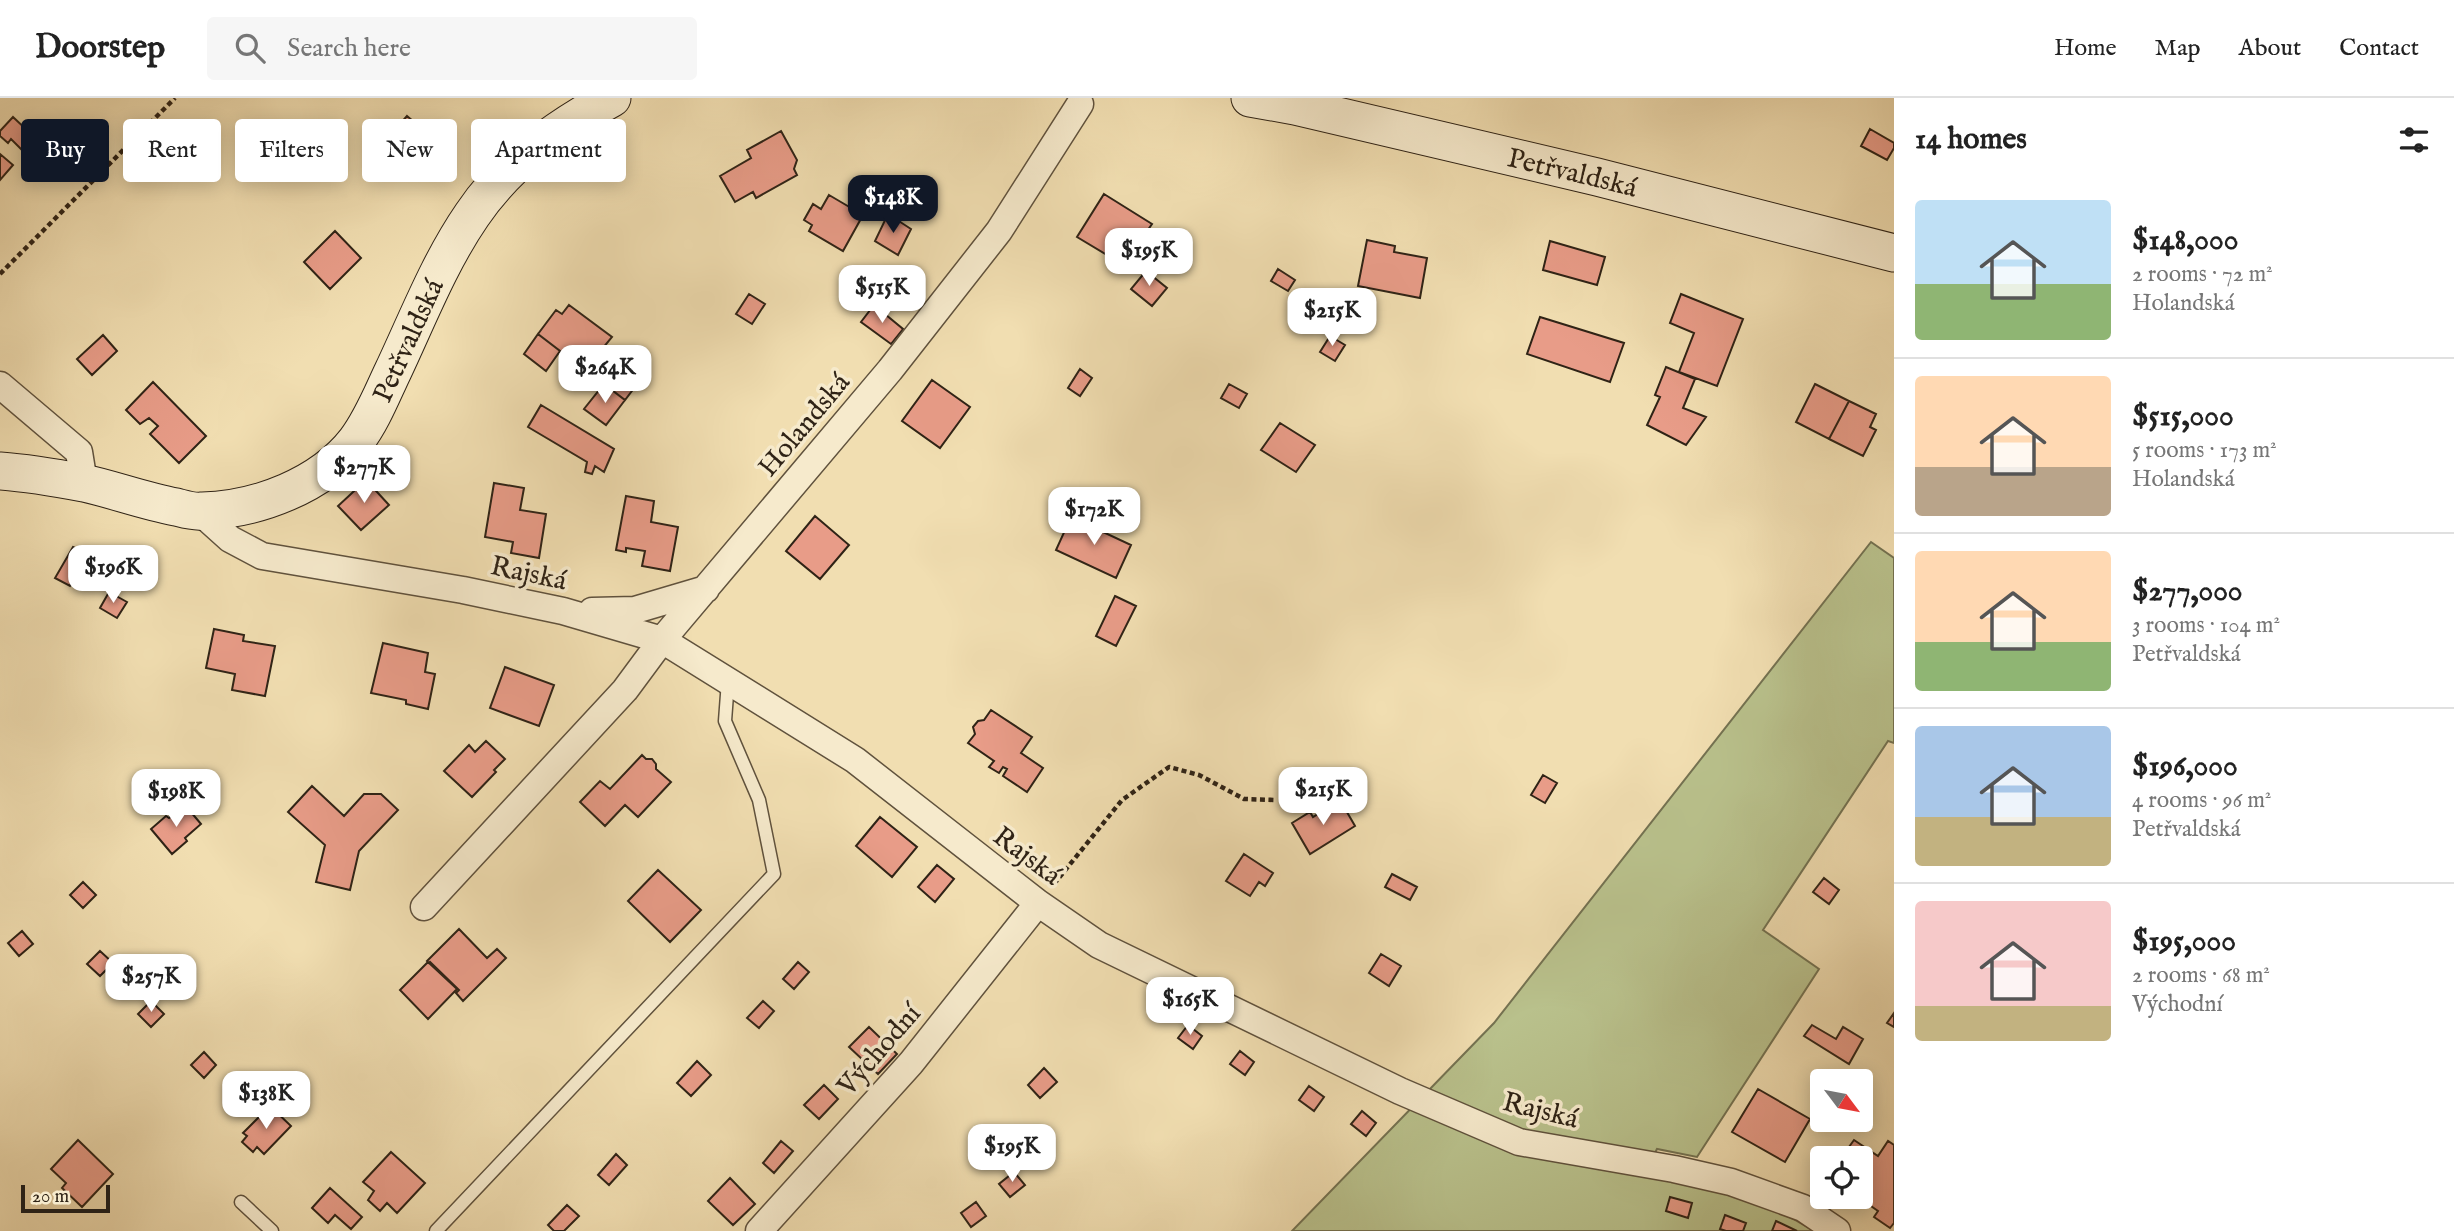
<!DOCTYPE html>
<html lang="en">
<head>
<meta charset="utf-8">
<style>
  :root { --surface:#fff; --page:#f6f6f6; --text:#222; --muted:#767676; --line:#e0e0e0; --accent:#111827 }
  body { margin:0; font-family:"IM FELL English",serif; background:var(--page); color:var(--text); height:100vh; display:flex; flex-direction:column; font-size:26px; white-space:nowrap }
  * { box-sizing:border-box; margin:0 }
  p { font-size:23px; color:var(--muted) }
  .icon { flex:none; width:38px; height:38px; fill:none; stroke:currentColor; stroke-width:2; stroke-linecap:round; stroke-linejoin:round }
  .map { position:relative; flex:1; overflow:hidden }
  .side { display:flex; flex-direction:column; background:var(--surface); width:560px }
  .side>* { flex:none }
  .top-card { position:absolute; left:21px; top:21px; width:665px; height:63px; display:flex; gap:14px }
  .needle { width:46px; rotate:122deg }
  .fabs { position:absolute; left:1810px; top:971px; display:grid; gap:14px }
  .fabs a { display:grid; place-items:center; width:63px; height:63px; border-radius:7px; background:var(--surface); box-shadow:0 4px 18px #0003; font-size:35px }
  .scale { position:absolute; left:21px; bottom:18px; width:89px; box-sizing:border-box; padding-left:7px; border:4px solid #2f2316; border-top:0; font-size:19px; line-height:24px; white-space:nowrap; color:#2f2316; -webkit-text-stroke:5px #f6eacc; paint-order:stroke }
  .price { position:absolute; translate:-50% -60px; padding:0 16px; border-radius:14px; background:#fff; color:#222; font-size:23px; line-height:46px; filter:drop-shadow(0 2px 4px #0008) }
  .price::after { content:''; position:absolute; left:50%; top:42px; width:21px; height:16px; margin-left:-10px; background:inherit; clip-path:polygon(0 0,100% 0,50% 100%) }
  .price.on { background:var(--accent); color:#fff }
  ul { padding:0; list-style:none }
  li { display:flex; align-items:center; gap:21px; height:175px; padding:0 21px }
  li+li { border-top:2px solid var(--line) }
  li span { display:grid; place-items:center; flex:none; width:196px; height:140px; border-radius:7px; color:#555 }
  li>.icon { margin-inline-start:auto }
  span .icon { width:84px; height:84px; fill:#fffc; stroke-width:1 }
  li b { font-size:30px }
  h2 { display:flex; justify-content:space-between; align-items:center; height:84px; padding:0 21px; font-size:30px }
  .chip { padding:0 24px; border-radius:7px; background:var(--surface); box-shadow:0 4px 18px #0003; font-size:24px; line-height:63px }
  .chip.on { background:var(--accent); color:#fff }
  header { display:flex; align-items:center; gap:42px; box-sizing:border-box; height:98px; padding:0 35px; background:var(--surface); border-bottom:2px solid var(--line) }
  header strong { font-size:33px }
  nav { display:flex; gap:38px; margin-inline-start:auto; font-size:24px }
  .search { width:490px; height:63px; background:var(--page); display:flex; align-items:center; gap:18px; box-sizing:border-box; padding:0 24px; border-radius:7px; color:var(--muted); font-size:26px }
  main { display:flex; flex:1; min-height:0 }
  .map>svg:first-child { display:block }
  .green { fill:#b9c18c; stroke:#747251; stroke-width:2 }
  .building { fill:#e89c88; stroke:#2f2316; stroke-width:2 }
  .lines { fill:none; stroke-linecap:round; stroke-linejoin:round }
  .lane-casing { stroke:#60523d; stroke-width:15 }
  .street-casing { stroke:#60523d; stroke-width:29 }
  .secondary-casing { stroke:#2f2316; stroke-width:39 }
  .path { stroke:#2f2316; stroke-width:4.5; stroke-dasharray:5 3.5; stroke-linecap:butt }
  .lane { stroke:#f6eacc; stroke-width:12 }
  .street { stroke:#f6eacc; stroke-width:26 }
  .secondary { stroke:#f6eacc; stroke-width:37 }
  .labels { text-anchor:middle; stroke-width:7; stroke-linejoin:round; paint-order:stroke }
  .street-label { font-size:28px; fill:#2f2316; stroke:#f6eacc }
</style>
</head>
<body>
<header>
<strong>Doorstep</strong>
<div class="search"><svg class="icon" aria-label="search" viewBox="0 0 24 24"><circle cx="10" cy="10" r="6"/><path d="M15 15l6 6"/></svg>Search here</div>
<nav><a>Home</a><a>Map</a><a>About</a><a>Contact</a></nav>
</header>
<main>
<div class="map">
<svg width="1894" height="1133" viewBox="0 0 1894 1133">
  <rect width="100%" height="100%" fill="#f1deb1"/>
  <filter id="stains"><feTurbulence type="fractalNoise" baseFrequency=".00286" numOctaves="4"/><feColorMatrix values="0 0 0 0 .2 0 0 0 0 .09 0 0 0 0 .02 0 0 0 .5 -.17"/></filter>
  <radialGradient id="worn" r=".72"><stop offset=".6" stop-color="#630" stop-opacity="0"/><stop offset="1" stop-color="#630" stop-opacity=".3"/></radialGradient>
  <path class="green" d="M1871 444 1894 460V645L1888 643 1763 832 1819 871 1697 1059 1657 1051 1645 1074C1704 1087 1763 1100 1814 1133H1292L1494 925Z"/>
  <path class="building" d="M407 18 440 46 412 78 379 50Z
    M13 19 30 35 27 38 38 47 28 58 11 41 8 45 0 38V33Z
    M1870 31 1894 45V50L1887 62 1861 48Z
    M781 33 797 62 794 71 797 77 756 100 753 94 735 104 720 78 751 60 747 52Z
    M0 56 13 67 0 82Z
    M1104 96 1152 126 1136 149 1138 151 1127 169 1077 139Z
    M829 97 863 117 843 153 809 133 812 127 804 122 813 106 821 111Z
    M888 116 911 131 898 157 875 143Z
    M335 133 361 160 330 191 304 164Z
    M1367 142 1395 148 1394 154 1427 160 1420 200 1358 188Z
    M1550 143 1605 159 1597 187 1543 172Z
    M1278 171 1295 182 1288 193 1271 183Z
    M1146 173 1167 190 1152 208 1131 191Z
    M749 196 765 206 752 226 736 216Z
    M1681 196 1743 221 1717 288 1679 274 1694 235 1670 225Z
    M569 207 612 239 585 272 538 236 556 212 562 216Z
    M874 207 903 231 891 246 861 224Z
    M1540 219 1624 245 1610 284 1527 256Z
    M538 236 560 253 546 273 524 256Z
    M103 237 117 253 92 277 77 261Z
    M1330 238 1345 247 1335 263 1320 254Z
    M620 264 641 281 625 302 604 286Z
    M1666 269 1695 281 1683 310 1706 319 1686 347 1647 327 1660 299 1655 297Z
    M1080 271 1092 280 1080 298 1068 290Z
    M932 282 970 309 940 350 902 323Z
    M153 284 206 338 179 365 150 336 158 328 149 320 140 326 126 312Z
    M604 286 625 302 606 327 584 311Z
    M1229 286 1247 296 1239 310 1221 300Z
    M1815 286 1849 303 1829 341 1796 324Z
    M1849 303 1876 316 1870 329 1876 332 1863 358 1829 341Z
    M541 307 614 351 604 374 595 368 592 376 585 374 587 364 528 329Z
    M1280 325 1315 347 1296 374 1261 352Z
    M366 382 389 407 361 432 338 408Z
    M494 385 524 390 520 412 546 416 539 460 511 455 513 444 485 439Z
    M626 398 654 403 651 424 678 429 670 473 642 468 645 453 626 450V454L616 452Z
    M815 418 849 447 820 481 786 453Z
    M1071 419 1131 447 1116 480 1056 452Z
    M73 449 106 467 93 489 75 479 70 488 55 480Z
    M109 494 127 504 117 520 100 510Z
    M1115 498 1136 508 1116 548 1096 538Z
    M214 531 244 537 243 543 275 548 265 598 232 592 235 576 206 570Z
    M383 545 428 555 425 574 435 576 428 611 406 606V602L371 595Z
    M505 569 554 587 539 628 490 610Z
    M991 612 1032 639 1021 655 1043 670 1027 694 1003 678 1007 671 1003 669 999 675 989 669 994 663 968 645 975 636 973 629 978 623 984 622Z
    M486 643 505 661 494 672 496 674 472 699 444 673 469 647 475 654Z
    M642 657 646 661H652L656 666V671L671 684 638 719 625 707 605 728 580 704 600 683 610 691Z
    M1543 677 1557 685 1545 705 1531 697Z
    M312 688 344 718 364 696H381L398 712 359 753 350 792 316 784 325 747 288 714Z
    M1340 702 1355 728 1310 756 1292 725 1310 714 1313 719Z
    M185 707 201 726 185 740 187 743 172 756 151 731 166 718 169 720Z
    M880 719 917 749 892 779 856 748Z
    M1244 756 1273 775 1265 788 1259 784 1250 798 1226 783Z
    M937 767 954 781 935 804 918 789Z
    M658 772 701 812 670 844 628 803Z
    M1392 776 1417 789 1410 802 1385 789Z
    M1824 780 1839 792 1829 806 1813 794Z
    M83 784 96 797 83 810 70 797Z
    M459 831 487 860 497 851 506 860 463 903 456 895 459 892 430 864 429 865 427 863Z
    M22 833 33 846 19 858 8 845Z
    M100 853 113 865 100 878 87 866Z
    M1381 856 1401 868 1389 888 1369 875Z
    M428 864 457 891 428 921 400 892Z
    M798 864 809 874 794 891 783 881Z
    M151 903 164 916 151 929 138 916Z
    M763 903 774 913 759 930 747 920Z
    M1894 915V929L1887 925Z
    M1188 927 1202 938 1193 951 1178 940Z
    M1812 927 1836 941 1843 929 1863 941 1849 966 1804 938Z
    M869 929 897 956 878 976 849 949Z
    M1240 953 1254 964 1245 977 1230 966Z
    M204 954 216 967 204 980 191 967Z
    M697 963 711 977 691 998 677 985Z
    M1044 970 1057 984 1040 1000 1028 987Z
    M824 987 838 1001 819 1021 804 1007Z
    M1309 988 1324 999 1314 1013 1299 1002Z
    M1758 991 1810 1021 1785 1064 1732 1034Z
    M270 1008 291 1028 264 1056 257 1049 253 1054 242 1044 247 1038 243 1035Z
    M1362 1013 1376 1025 1366 1038 1351 1026Z
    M78 1042 113 1076 82 1109 62 1090 66 1085 51 1071Z
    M1854 1042 1878 1058 1888 1043 1894 1047V1125L1890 1130 1874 1119 1878 1113 1858 1099H1860V1060H1841Z
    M781 1043 793 1053 774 1075 763 1065Z
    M391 1054 425 1085 397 1115 387 1105 380 1113 368 1102 374 1093 363 1084Z
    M616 1056 627 1067 609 1087 598 1077Z
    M1014 1074 1025 1087 1010 1099 999 1086Z
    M730 1080 755 1106 733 1127 708 1103Z
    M330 1090 362 1119 351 1131 335 1117 328 1125 312 1110Z
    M1670 1099 1692 1105 1688 1120 1666 1113Z
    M976 1104 986 1118 971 1129 961 1115Z
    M567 1107 579 1118 564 1133H554L548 1127Z
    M1725 1117 1746 1125 1743 1133H1726L1720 1131Z
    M1776 1123 1797 1133H1772Z"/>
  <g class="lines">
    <defs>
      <path id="lane" d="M241 1104 272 1133
        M436 1133 774 776 759 702 725 623 728 583"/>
      <path id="street" d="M0 287 79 354 84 385
        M200 414 230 441 262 458 463 492 563 513 662 542 855 662 1038 805 1099 847 1400 993 1519 1044 1674 1071 1731 1084 1803 1110 1837 1133
        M592 513 635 512 706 491
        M424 809 625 592 662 542 890 272 999 133 1080 6
        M759 1133 911 965 1038 805"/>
      <g id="secondary">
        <path id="s1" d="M1250 0 1295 8 1597 79 1894 155"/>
        <path id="s2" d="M0 373C27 375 57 380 84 385 115 392 144 403 176 409 184 411 193 414 202 413 257 412 322 387 356 343 372 322 382 296 393 273 418 220 439 165 472 117 507 65 558 29 612 0"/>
      </g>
    </defs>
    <use href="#lane" class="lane-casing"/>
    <use href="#street" class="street-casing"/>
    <use href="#secondary" class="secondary-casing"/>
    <path class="path" d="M0 176 175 0
      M1054 786 1122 702 1169 669 1199 677 1244 701 1276 702"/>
    <use href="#lane" class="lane"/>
    <use href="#street" class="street"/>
    <use href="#secondary" class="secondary"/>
  </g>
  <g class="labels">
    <g class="street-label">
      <text dy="10" stroke="none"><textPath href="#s1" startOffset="331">Petřvaldská</textPath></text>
      <text dy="10" stroke="none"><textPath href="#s2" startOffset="494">Petřvaldská</textPath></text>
      <text transform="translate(803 326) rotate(-50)" y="10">Holandská</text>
      <text transform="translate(529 474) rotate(12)" y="10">Rajská</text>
      <text transform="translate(1028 757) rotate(37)" y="10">Rajská</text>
      <text transform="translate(878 951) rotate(-49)" y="10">Východní</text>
      <text transform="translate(1541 1011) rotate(14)" y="10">Rajská</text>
    </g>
  </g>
  <rect width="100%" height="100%" filter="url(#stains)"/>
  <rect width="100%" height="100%" fill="url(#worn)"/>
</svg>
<div class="fabs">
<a><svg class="needle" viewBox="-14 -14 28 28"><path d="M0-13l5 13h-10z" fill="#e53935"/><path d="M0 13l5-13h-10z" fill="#767676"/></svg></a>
<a><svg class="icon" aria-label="locate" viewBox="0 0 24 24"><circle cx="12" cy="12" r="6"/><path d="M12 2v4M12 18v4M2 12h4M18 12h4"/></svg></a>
</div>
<div class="scale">20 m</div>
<b class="price on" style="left:893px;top:137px">$148K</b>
<b class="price" style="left:1149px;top:190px">$195K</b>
<b class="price" style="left:882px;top:227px">$515K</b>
<b class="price" style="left:1332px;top:250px">$215K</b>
<b class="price" style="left:605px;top:307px">$264K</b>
<b class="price" style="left:364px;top:407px">$277K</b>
<b class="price" style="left:1094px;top:449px">$172K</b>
<b class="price" style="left:113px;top:507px">$196K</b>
<b class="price" style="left:1323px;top:729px">$215K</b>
<b class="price" style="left:176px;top:731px">$198K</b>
<b class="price" style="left:151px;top:916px">$257K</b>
<b class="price" style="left:1190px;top:939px">$165K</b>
<b class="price" style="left:266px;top:1033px">$138K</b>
<b class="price" style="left:1012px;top:1086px">$195K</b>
<div class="top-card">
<a class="chip on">Buy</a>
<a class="chip">Rent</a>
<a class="chip">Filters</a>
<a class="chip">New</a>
<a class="chip">Apartment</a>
</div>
</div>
<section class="side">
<h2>14 homes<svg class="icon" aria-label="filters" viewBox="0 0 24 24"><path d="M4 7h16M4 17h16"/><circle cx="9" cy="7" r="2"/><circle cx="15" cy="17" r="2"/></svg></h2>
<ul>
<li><span style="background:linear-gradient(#bfe0f5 60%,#8fb573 0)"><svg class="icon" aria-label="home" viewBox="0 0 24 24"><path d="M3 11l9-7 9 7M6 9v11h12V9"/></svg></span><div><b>$148,000</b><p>2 rooms · 72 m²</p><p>Holandská</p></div></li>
<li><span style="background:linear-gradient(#ffd9b3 65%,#b9a48a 0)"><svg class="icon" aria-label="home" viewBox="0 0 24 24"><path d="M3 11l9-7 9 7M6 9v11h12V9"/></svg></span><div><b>$515,000</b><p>5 rooms · 173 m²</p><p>Holandská</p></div></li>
<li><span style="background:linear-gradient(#ffd9b3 65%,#8fb573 0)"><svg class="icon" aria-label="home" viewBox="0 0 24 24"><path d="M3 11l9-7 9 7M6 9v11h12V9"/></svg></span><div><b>$277,000</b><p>3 rooms · 104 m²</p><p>Petřvaldská</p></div></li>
<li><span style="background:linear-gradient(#a9c7e8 65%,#c2b280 0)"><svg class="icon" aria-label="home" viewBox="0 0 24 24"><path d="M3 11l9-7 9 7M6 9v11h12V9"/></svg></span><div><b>$196,000</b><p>4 rooms · 96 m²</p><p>Petřvaldská</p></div></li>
<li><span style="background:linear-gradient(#f6c9c9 75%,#c2b280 0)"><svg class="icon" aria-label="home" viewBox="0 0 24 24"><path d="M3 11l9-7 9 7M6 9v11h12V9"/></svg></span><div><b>$195,000</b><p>2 rooms · 68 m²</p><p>Východní</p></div></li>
</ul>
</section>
</main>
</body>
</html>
